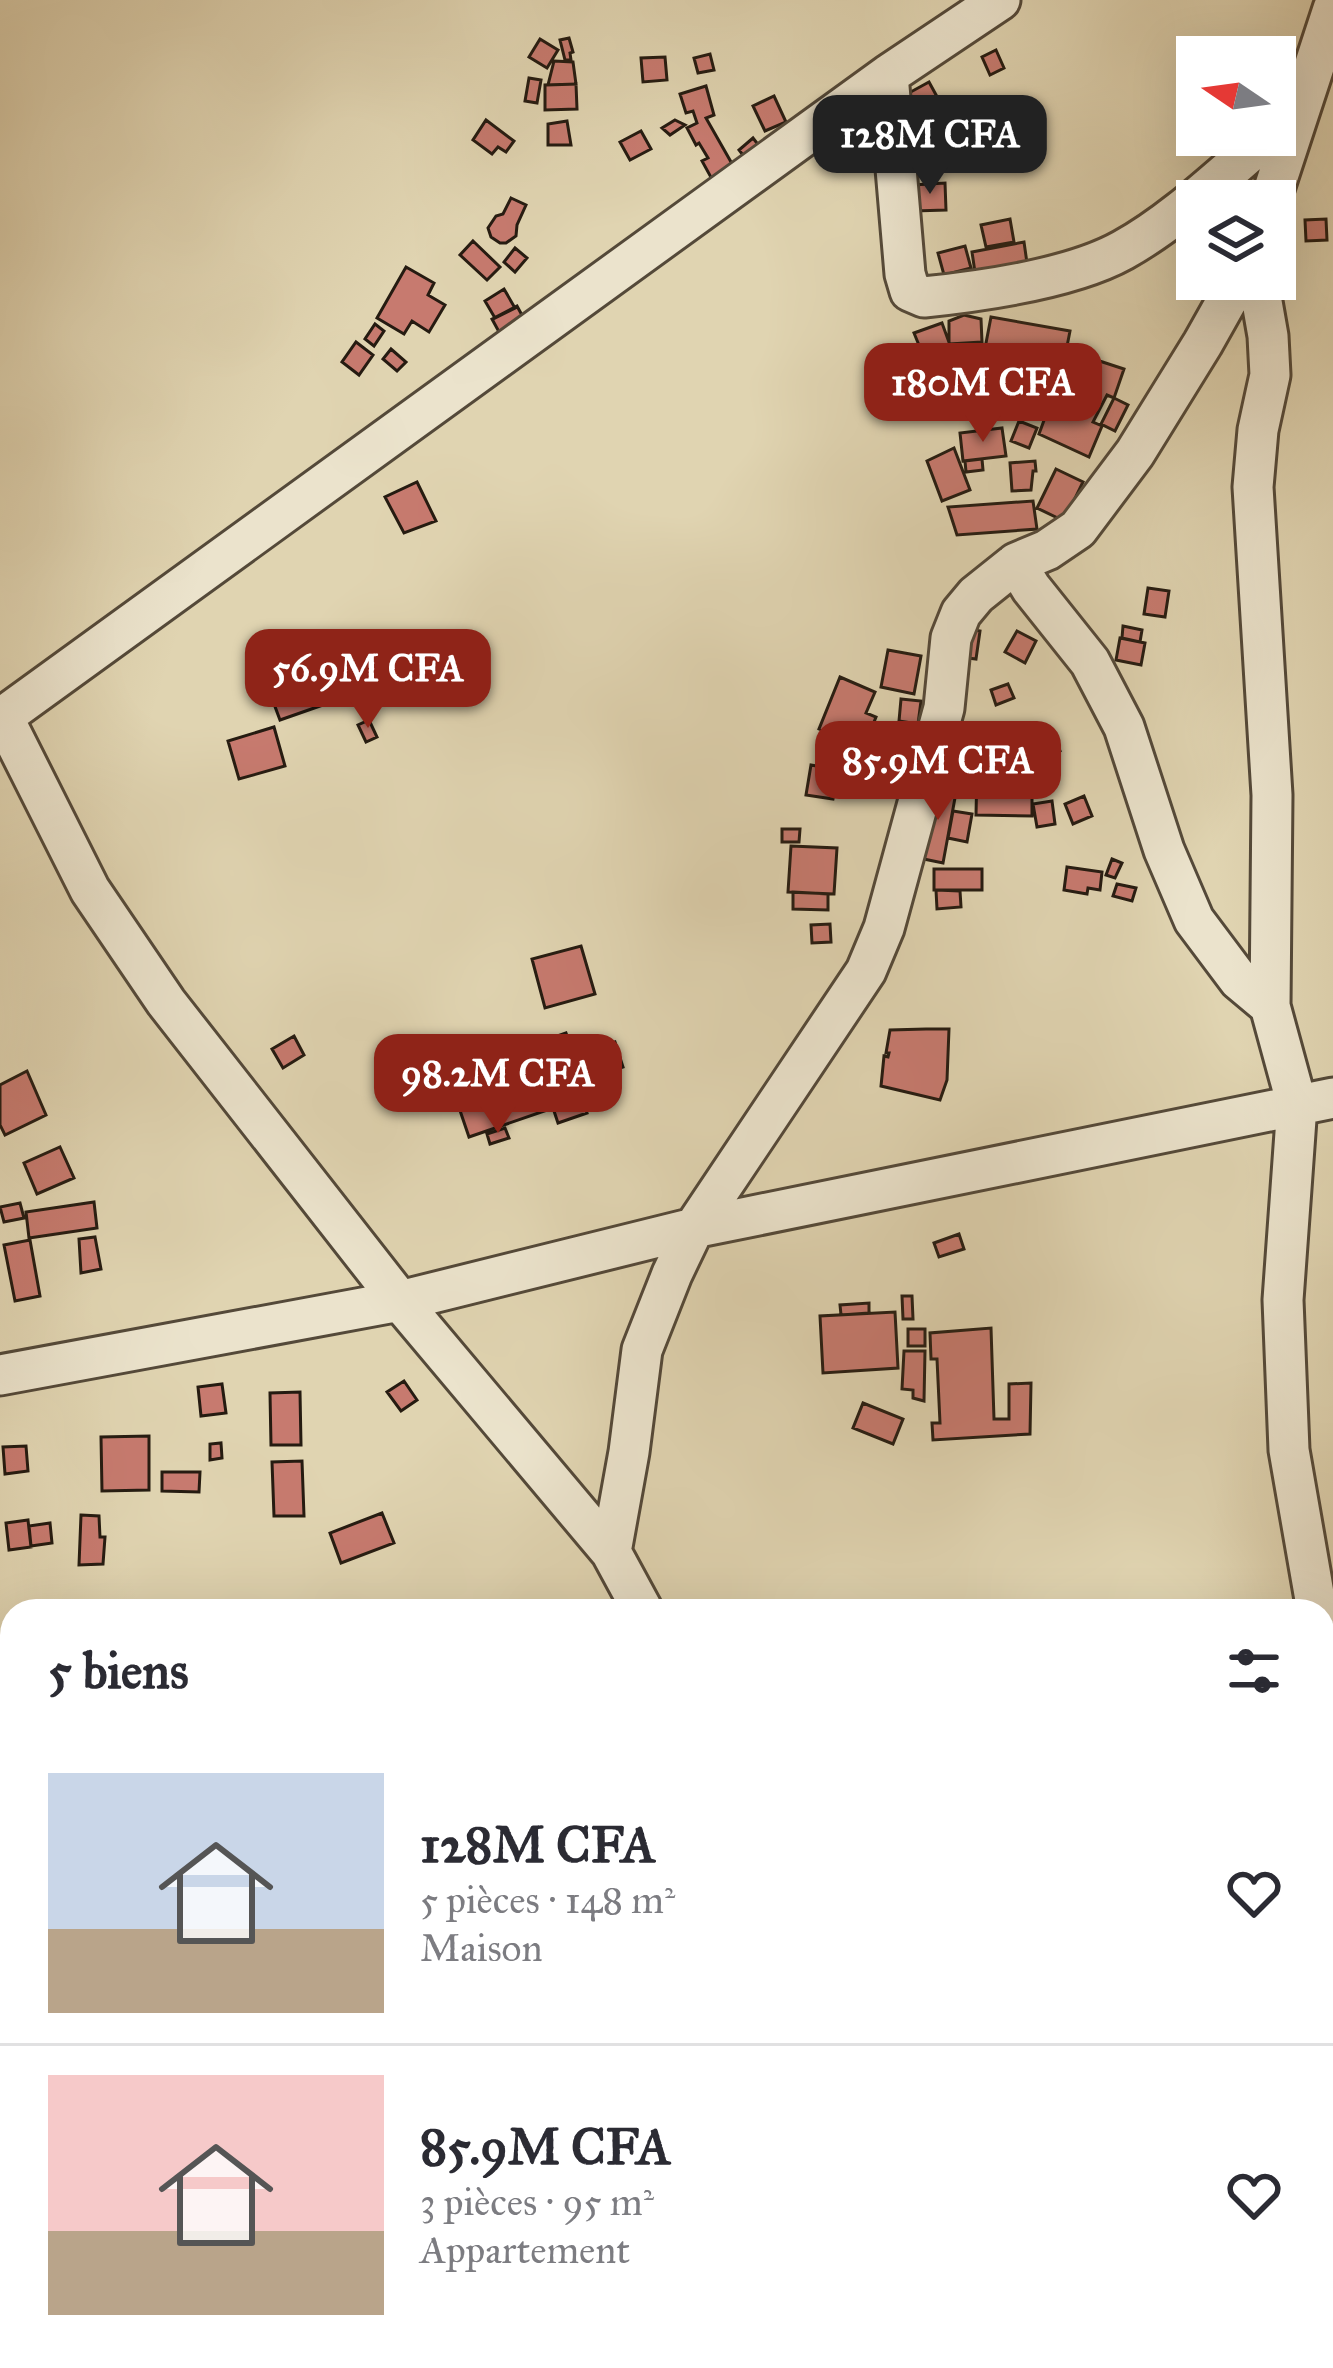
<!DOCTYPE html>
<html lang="fr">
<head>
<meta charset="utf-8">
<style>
  :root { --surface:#fff; --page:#f2f2f3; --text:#2b2b33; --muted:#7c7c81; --line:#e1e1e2; --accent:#8f2418 }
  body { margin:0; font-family:"IM FELL Great Primer",serif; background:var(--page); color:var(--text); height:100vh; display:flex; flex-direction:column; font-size:45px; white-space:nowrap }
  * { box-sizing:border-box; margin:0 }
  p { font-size:39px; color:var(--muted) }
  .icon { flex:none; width:66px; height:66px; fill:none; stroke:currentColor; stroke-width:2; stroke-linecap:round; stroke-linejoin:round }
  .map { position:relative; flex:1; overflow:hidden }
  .side { position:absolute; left:0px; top:1599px; width:1335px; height:771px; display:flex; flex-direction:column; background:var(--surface); border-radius:36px 36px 0 0; box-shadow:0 12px 48px #0002 }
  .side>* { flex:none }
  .needle { width:78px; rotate:283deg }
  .controls { position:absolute; left:1176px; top:36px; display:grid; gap:24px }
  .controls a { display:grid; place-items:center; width:120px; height:120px; border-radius:0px; background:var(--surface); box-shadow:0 12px 48px #0002; font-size:60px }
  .price { position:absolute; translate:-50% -102px; padding:0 27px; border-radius:24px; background:var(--accent); color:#fff; font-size:39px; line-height:78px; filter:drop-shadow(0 3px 6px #0008) }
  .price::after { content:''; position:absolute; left:50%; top:72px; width:36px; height:27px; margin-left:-18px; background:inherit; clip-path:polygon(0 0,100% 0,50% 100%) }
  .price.on { background:#222; color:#fff }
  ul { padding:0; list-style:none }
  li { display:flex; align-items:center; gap:36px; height:300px; padding:0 48px }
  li+li { border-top:3px solid var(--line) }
  li span { display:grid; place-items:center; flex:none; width:336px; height:240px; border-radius:0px; color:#555 }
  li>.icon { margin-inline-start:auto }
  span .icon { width:144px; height:144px; fill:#fffc; stroke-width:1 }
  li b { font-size:51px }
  h2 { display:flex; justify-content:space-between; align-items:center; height:144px; padding:0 48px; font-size:51px }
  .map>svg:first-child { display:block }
  .building { fill:#c77a6f; stroke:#251b11; stroke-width:3 }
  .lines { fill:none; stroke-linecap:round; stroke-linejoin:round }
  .minor-casing { stroke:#544939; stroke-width:45 }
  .minor { stroke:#ebe3cc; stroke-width:39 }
</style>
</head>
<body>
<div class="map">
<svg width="1333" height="2368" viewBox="0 0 1333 2368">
  <rect width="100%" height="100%" fill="#e0d4b1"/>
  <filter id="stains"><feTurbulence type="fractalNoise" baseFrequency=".00167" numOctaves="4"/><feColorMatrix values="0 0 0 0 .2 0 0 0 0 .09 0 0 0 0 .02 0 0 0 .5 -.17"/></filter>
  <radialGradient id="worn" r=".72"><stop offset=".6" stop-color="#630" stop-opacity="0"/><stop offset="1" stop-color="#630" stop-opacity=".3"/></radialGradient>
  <path class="building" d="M569 38 573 52 570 53 571 60H565L560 40Z
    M540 39 558 50 547 68 529 57Z
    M996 50 1004 68 990 75 982 57Z
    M710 54 714 70 698 73 694 58Z
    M665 57 667 80 643 82 641 58Z
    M554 61 573 62 576 84 548 85Z
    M529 78 541 80 537 103 525 101Z
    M929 82 941 104 919 116 907 94Z
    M576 84 577 109 545 110V85Z
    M706 86 714 115 706 118 735 169 713 181 702 161 708 158 699 143 696 145 687 128 697 123 693 111 686 113 680 94Z
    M774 96 786 122 765 131 753 106Z
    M1009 97 1012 109 997 112 994 101Z
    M486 120 514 141 506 152 498 147 492 154 473 140Z
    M675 120 685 125 670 135 662 128Z
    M567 121 571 145H548V124Z
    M1013 130 1016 156 984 160 982 144 994 142 993 133Z
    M641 131 651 149 630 160 620 142Z
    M753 138 760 147 746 159 739 150Z
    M960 146 962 169 938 171 935 149Z
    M945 183 946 210 914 211 913 185Z
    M511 198 526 205 517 225 516 236 506 243H500L491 237 488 228 496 216 503 214Z
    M1010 219 1014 242 986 247 981 225Z
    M1326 219 1327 240 1306 241 1305 220Z
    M473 241 500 267 487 280 460 255Z
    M1024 242 1028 270 976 279 972 252Z
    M965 246 971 268 944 275 938 253Z
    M515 248 527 258 515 272 504 262Z
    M406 267 434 283 428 295 445 305 429 332 412 321 404 334 377 318Z
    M504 289 515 308 495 318 485 301Z
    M517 306 529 328 504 341 492 319Z
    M964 315 981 319 982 342 949 344V321Z
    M991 317 1070 331 1063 367 1044 362 1037 402 977 390Z
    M942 323 950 345 923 355 914 333Z
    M375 324 384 331 374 346 365 339Z
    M356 342 373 355 359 375 342 362Z
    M391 349 406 362 397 371 383 359Z
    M1072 352 1124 369 1114 398 1107 395 1093 422 1102 426 1089 457 1039 434 1050 404 1056 407 1067 383 1063 382Z
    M998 393 1032 401 1030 415 996 409Z
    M1114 398 1128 405 1115 431 1101 424Z
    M1019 421 1037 428 1029 448 1011 441Z
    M1002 428 1006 456 963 461 960 433Z
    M954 448 970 490 942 501 927 461Z
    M982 459 983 470 966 472 965 461Z
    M1035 461 1036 471H1033L1031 490 1012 491 1010 463Z
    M1056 469 1083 482 1064 521 1037 508Z
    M417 482 436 521 404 533 385 497Z
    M1033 501 1037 529 957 535 948 507Z
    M1148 588 1169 591 1165 617 1144 614Z
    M1123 626 1142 630 1140 642 1122 638Z
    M956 627 980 631 976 659 951 656Z
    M1017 631 1036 641 1025 663 1005 652Z
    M315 636 340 699 280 720 257 658Z
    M1120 638 1145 643 1141 665 1116 660Z
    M888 650 921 656 914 694 881 687Z
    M840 677 875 692 866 713 876 717 864 747 819 729Z
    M1008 684 1014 698 996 705 991 690Z
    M901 699 921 701 918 724 899 721Z
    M369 720 377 737 366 742 358 725Z
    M873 726 912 737 904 762 866 750Z
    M274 727 285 766 239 779 228 741Z
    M1054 735 1060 751 1044 758 1037 742Z
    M949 739 971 740 970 768 948 766Z
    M811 765 839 770 833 799 806 795Z
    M977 770 1032 772V816L976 815Z
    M933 784 957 787 943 863 919 858Z
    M1084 796 1092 816 1073 824 1065 804Z
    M1052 801 1055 824 1037 827 1033 804Z
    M953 811 972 814 967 842 948 838Z
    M782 829H800L799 842H782Z
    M791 846 837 848 834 894 788 892Z
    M1112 859 1122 863 1115 878 1106 875Z
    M1067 867 1102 872 1100 890 1088 888 1087 894 1064 890Z
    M934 869H982V890H934Z
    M1117 884 1136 888 1132 901 1113 896Z
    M936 890 960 891 961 907 937 909Z
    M793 892 828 894V910L793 909Z
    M830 924 831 942 812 943 811 925Z
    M581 946 595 994 545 1008 532 959Z
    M926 1029H949L947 1080 940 1100 881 1086 884 1056 888 1057 889 1053H886L890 1030Z
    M566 1033 587 1090 580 1093 587 1113 558 1123 553 1108 469 1137 452 1087 491 1072 485 1054 530 1038 532 1045Z
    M294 1036 304 1055 283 1068 272 1049Z
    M615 1042 623 1067 598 1075 590 1051Z
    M27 1071 46 1115 5 1135 0 1125V1085Z
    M505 1128 509 1138 490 1144 487 1134Z
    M60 1147 74 1178 37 1194 24 1163Z
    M94 1202 97 1228 29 1238 26 1212Z
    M20 1203 24 1218 4 1222 0 1207Z
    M959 1234 964 1249 939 1257 934 1243Z
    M95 1237 101 1269 81 1273 79 1239Z
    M30 1240 40 1296 15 1301 4 1245Z
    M902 1296H912L913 1319H903Z
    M869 1303V1313L841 1315 840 1305Z
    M895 1312 898 1368 823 1373 820 1316Z
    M991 1328 994 1419H1009V1384L1031 1383 1030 1434 933 1440 932 1423H940L937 1359H931L930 1333Z
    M908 1329H925V1346H908Z
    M904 1351H925L924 1401 913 1398V1390L902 1389Z
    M404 1381 417 1400 401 1411 387 1392Z
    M222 1384 226 1413 201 1416 198 1387Z
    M300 1392 301 1445H271L270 1393Z
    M863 1403 903 1419 893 1444 853 1428Z
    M149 1436V1490L102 1491 101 1437Z
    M221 1443 222 1458 210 1460V1444Z
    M26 1446 28 1471 5 1474 3 1447Z
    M302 1461 304 1516H274L272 1462Z
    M162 1472H200L199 1492 162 1491Z
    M382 1513 394 1543 341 1563 330 1533Z
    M81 1515 99 1516 100 1537H105L103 1564 79 1565Z
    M28 1520 31 1547 9 1550 6 1523Z
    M50 1523 52 1543 31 1546 29 1526Z
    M706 2358H739L740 2368H707Z"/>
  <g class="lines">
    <defs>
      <path id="minor" d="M888 75 905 274 910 291 924 297C982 291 1073 278 1123 250 1177 220 1223 174 1270 135
        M1270 201 1333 9
        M1258 279 1268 336 1270 375 1258 430 1253 487 1272 795 1270 1006 1297 1105 1283 1300 1289 1450 1317 1611
        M1016 563 1031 588 1090 662 1124 727 1164 850 1194 920 1239 980 1270 1006
        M3 717 90 890 166 1002 400 1301 611 1552 643 1611
        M0 719 888 75 1000 0
        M0 1375 400 1301 694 1228 1333 1098
        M611 1552 629 1452 642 1350 672 1274 694 1228 866 971 884 928 944 708 951 638 961 613 976 595 1016 563 1047 550 1078 529 1135 453 1203 343 1239 279
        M1323 1642 1333 1708
        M1323 2057 1333 2053
        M0 2205 12 2204
        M0 2323 10 2368
        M1138 2358 1145 2368"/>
    </defs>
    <use href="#minor" class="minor-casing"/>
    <use href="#minor" class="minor"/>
  </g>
  <rect width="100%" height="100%" filter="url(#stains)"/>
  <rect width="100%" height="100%" fill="url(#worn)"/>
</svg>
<div class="controls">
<a><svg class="needle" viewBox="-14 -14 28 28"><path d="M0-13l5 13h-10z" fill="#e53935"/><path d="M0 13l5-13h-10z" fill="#7c7c81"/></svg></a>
<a><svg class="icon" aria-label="layers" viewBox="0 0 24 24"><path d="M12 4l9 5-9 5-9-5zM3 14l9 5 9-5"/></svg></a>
</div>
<b class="price on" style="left:930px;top:197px">128M CFA</b>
<b class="price" style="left:983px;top:445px">180M CFA</b>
<b class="price" style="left:368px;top:731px">56.9M CFA</b>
<b class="price" style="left:938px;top:823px">85.9M CFA</b>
<b class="price" style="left:498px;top:1136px">98.2M CFA</b>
<section class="side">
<h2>5 biens<svg class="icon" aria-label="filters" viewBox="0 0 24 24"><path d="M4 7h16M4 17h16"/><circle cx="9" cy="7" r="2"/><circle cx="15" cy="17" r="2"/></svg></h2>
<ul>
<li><span style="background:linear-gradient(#c9d6e8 65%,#b9a48a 0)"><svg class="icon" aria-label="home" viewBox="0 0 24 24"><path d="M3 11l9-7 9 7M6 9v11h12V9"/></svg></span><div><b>128M CFA</b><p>5 pièces · 148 m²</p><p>Maison</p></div><svg class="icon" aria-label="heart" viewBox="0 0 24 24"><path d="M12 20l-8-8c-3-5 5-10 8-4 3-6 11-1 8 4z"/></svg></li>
<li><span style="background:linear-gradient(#f6c9c9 65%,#b9a48a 0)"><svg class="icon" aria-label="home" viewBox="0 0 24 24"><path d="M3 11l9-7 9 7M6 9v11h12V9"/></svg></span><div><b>85.9M CFA</b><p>3 pièces · 95 m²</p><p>Appartement</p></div><svg class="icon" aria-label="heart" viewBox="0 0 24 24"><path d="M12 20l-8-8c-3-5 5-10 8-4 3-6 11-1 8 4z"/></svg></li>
</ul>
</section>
</div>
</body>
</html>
